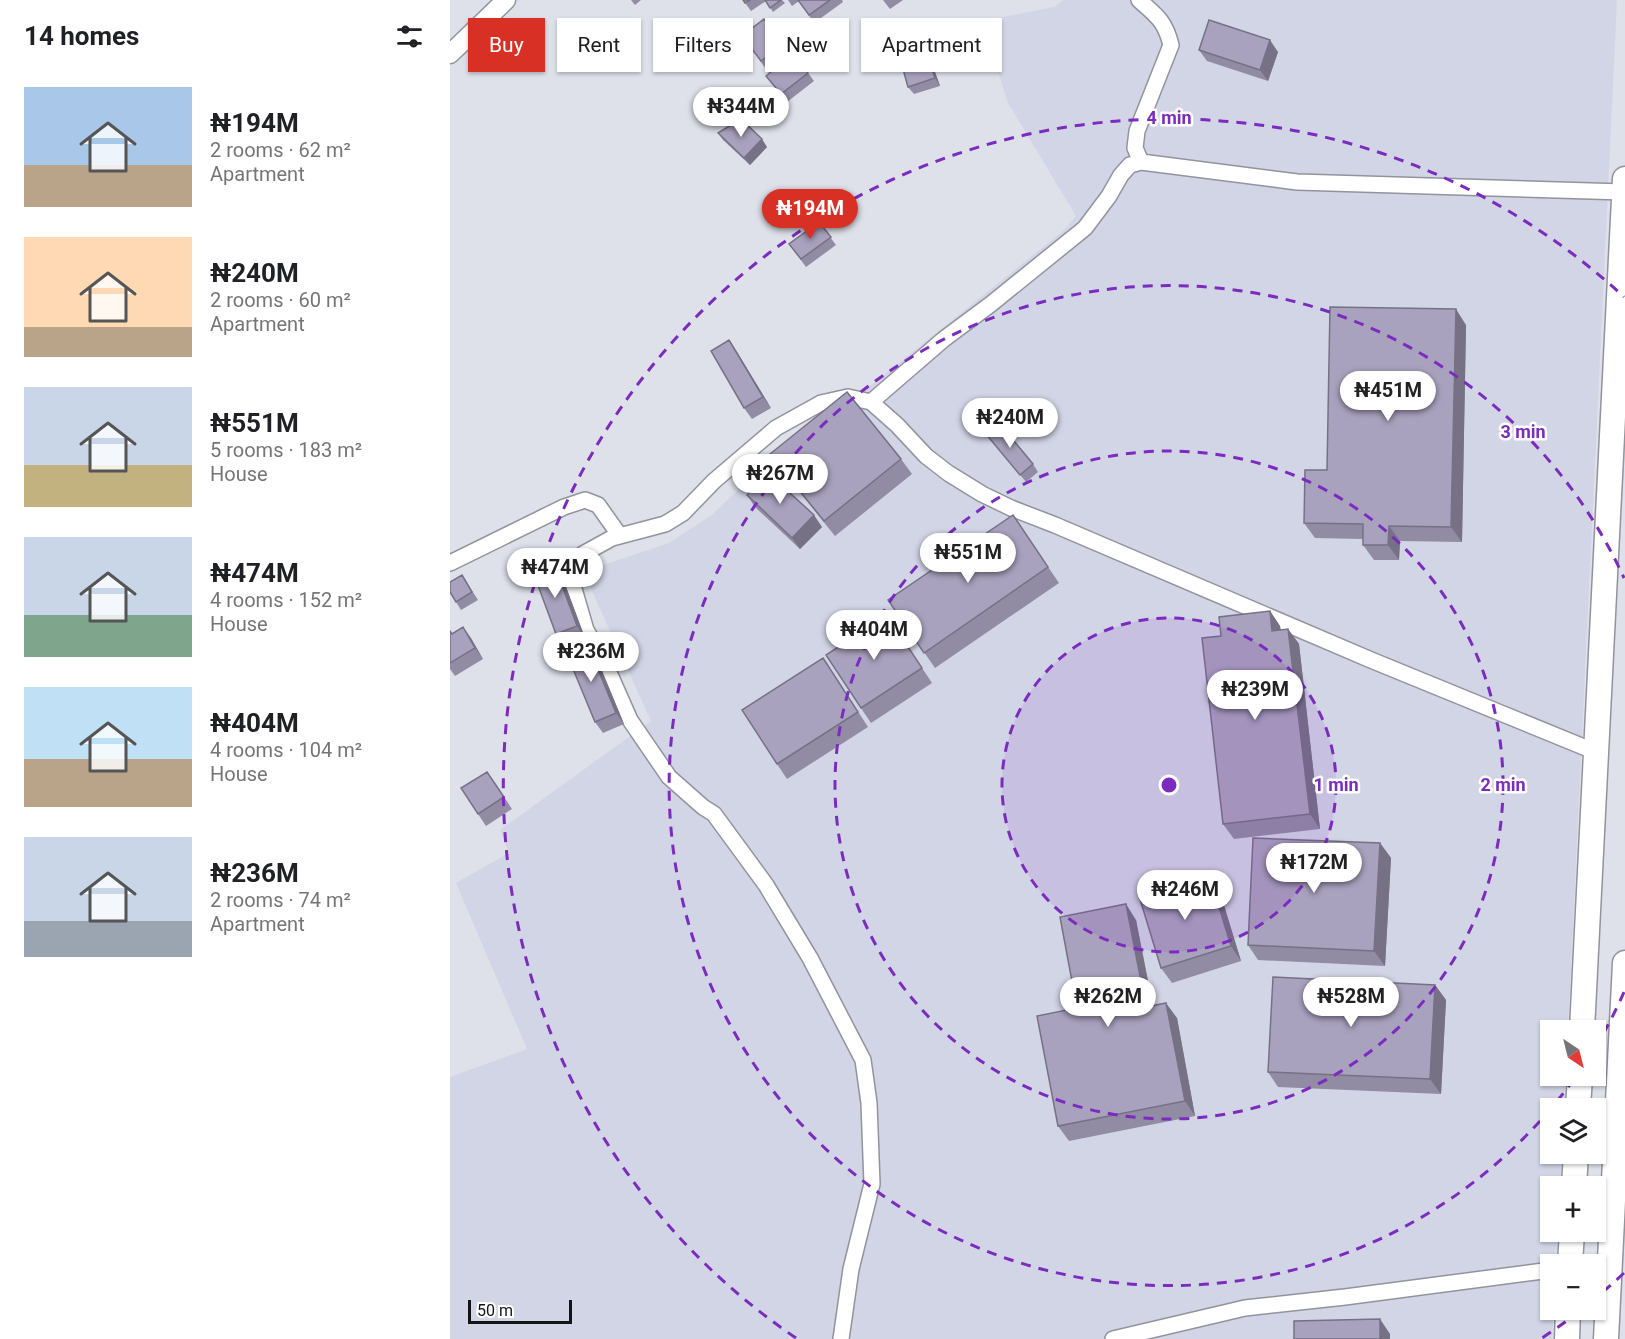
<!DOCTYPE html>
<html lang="en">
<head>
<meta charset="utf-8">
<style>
  :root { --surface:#fff; --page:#f6f6f6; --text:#202124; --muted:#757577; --accent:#d93025 }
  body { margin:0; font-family:Roboto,sans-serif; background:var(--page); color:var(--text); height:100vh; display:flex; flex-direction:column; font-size:22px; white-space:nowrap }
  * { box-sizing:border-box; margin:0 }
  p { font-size:20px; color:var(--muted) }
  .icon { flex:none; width:33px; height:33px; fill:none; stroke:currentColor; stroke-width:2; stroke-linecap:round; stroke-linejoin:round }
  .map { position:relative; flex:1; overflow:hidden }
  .sheet { display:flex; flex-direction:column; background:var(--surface); width:450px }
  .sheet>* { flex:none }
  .top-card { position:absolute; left:18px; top:18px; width:570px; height:54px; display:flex; gap:12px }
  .needle { width:39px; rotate:145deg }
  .buttons { position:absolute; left:1090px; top:1020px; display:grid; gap:12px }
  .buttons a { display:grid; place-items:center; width:66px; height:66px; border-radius:0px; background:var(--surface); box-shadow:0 2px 4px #0004; font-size:30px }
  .scale { position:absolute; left:18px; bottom:15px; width:104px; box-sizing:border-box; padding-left:6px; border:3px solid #141418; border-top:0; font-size:16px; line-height:21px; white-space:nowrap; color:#141418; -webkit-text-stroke:4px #fff; paint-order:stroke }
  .price { position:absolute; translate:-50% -51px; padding:0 14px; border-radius:21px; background:#fff; color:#222; font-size:20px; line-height:39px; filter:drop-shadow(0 2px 3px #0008) }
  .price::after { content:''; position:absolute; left:50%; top:36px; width:18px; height:14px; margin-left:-9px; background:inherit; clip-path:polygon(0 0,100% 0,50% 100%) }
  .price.on { background:var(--accent); color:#fff }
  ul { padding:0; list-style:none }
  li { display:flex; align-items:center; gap:18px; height:150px; padding:0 24px }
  li span { display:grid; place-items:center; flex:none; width:168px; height:120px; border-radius:0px; color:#555 }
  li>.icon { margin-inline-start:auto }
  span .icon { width:72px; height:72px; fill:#fffc; stroke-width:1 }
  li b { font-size:26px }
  h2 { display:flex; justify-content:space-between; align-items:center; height:72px; padding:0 24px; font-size:26px }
  .pill { padding:0 21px; border-radius:0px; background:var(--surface); box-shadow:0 2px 4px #0004; font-size:21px; line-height:54px }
  .pill.on { background:var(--accent); color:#fff }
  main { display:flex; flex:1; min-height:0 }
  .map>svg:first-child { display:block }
  .built { fill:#d2d5e6 }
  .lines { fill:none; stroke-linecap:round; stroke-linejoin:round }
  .minor-casing { stroke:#92939d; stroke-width:18 }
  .tertiary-casing { stroke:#92939d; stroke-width:21 }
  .trunk-casing { stroke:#92939d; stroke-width:27 }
  .minor { stroke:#fff; stroke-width:15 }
  .tertiary { stroke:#fff; stroke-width:18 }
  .trunk { stroke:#fff; stroke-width:24 }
  .wall { fill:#918ba3 }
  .shaded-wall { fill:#767185 }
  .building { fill:#a9a2be; stroke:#767185; stroke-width:1.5 }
  .ring { fill:none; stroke:#7b2cbf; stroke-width:3; stroke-dasharray:10 8 }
  .centre { fill:#7b2cbf; stroke:#fff; stroke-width:3 }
  .ring-label { font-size:18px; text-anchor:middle; font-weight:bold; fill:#7b2cbf; stroke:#fff; stroke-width:5; stroke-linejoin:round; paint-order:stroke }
</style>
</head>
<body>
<main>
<section class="sheet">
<h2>14 homes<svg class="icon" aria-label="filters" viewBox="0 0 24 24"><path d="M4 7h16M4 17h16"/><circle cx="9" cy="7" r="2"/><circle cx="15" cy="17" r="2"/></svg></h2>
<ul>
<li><span style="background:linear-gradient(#a9c7e8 65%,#b9a48a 0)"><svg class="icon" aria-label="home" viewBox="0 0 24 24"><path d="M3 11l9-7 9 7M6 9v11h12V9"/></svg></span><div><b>₦194M</b><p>2 rooms · 62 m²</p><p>Apartment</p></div></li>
<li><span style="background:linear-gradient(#ffd9b3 75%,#b9a48a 0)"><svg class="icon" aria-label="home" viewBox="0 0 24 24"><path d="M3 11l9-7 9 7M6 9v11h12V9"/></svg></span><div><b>₦240M</b><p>2 rooms · 60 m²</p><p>Apartment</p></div></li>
<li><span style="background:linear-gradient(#c9d6e8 65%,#c2b280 0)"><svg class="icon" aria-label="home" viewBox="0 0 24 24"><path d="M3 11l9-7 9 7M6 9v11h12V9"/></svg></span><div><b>₦551M</b><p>5 rooms · 183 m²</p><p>House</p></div></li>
<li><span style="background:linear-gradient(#c9d6e8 65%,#7fa58c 0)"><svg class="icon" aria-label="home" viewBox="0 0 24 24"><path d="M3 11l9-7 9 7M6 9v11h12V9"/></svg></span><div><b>₦474M</b><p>4 rooms · 152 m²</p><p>House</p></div></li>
<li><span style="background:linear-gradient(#bfe0f5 60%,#b9a48a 0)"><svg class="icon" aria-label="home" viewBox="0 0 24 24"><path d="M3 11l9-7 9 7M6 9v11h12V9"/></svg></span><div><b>₦404M</b><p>4 rooms · 104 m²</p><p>House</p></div></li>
<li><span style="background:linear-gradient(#c9d6e8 70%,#9aa5b1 0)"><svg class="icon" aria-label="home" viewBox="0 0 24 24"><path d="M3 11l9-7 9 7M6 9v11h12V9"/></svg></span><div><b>₦236M</b><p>2 rooms · 74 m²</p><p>Apartment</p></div></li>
</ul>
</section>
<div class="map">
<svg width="1175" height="1339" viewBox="0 0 1175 1339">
  <rect width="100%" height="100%" fill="#dee0ea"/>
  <path class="built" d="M613 0H1167L1118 1030H1101V1076H1116L1114 1108H1101V1154H1112L1110 1186H1101V1232H1108L1106 1264H1101V1310H1104L1102 1339H0V1077L77 1049 6 883 59 853 50 830 201 721 141 589V569L219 543 263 514 329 450 420 386 613 231 626 216 558 103 532 21 604 7Z"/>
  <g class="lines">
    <defs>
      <path id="minor" d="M689 0C707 16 715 21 721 45L687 131 685 148 691 162
        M421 402 494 339 541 304 635 228 659 196 671 175 680 165 691 162 847 182 1174 192
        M0 563 114 507 135 500 148 505 170 536
        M391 1339 401 1269 422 1184 419 1103 413 1060 360 958 316 885 264 814 253 807 219 777 180 720 153 659 136 630 122 582 124 568 133 554 162 538 215 524 233 513 264 481 326 428 371 403 398 397 421 402 447 425 476 456 498 473 532 494 561 508 605 525 921 660 1146 752
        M663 1339 795 1308 895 1297 1101 1270"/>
      <path id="tertiary" d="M0 54 56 0"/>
      <path id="trunk" d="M1132 1030 1175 179
        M1128 1108 1130 1076
        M1124 1186 1126 1154
        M1120 1264 1122 1232
        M1117 1339 1118 1310
        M1156 1339 1175 963"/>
    </defs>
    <use href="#minor" class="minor-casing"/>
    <use href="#tertiary" class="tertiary-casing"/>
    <use href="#trunk" class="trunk-casing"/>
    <use href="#minor" class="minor"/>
    <use href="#tertiary" class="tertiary"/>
    <use href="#trunk" class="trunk"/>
  </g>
  <path class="wall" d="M181 0H191L185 5Z
    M293 0H332L335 3 323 12 316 1 301 11Z
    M338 0H392L393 2 364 23 349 1 342 6Z
    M433 0H453L440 9Z
    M292 36 333 44 341 56 319 73Z
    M496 48 501 55 505 66 485 72 490 86 464 94 458 87Z
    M749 50 828 52 818 81 757 61Z
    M358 73 364 81 337 102 316 76Z
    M268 133 317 147 300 165 273 140Z
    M369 222 386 245 356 267 339 244Z
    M1016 325 1012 542 950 541 949 560H924L913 545V539L865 538 854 523 877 470Z
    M279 340 287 352 321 408 302 419 294 408Z
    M536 434 583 464 588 472 576 482Z
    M320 454 451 459 462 474 385 536 331 469Z
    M297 495 372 527 350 549 305 507Z
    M563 515 609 583 485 668 438 600Z
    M12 575 28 600 11 610 6 602Z
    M112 576 135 638 114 645 106 634Z
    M820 611 830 626 831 630 838 629 849 644 870 829 784 839 773 824 771 636Z
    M437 615 482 683 421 723 411 708Z
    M13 627 33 659 5 676 0 669V631L2 634Z
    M145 654 174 724 153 733 145 722Z
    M383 673 418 727 337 779 327 764Z
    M45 783 62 809 36 826 28 814Z
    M930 843 941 858 935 966 808 960 798 945Z
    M759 874 769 889 791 961 722 983 711 968Z
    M686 920 703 1006 727 1018 745 1116 619 1141 608 1126 627 1008Z
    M985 985 996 1000 991 1094 828 1087 818 1072Z"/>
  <path class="shaded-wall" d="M820 40 828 52 818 81 810 70Z
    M496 48 501 55 505 66 499 58Z
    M480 64 485 72 490 86 485 78Z
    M312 139 317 147 300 165 294 158Z
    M1006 309 1016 325 1012 542 1001 527Z
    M279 340 287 352 321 408 313 397Z
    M364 515 372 527 350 549 342 538Z
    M939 526 950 541 949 560 938 545Z
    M104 564 112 576 135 638 127 626Z
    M820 611 830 626 832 646 822 631Z
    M13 627 21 638 33 659 25 648Z
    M838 629 849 644 870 829 860 814Z
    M137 643 145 654 174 724 166 713Z
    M930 843 941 858 935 966 924 951Z
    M759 874 769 889 791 961 781 946Z
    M676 904 686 920 706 1022 696 1007Z
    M985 985 996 1000 991 1094 980 1079Z
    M716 1003 727 1018 745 1116 735 1101Z
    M930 1319 940 1334V1339H930Z"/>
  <path class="building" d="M293 0H300L295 3Z
    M315 0H331L320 8Z
    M348 0H380L359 15Z
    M314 19 333 44 311 61 292 36Z
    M759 20 820 40 810 70 749 50Z
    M496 48 499 58 480 64 485 78 458 87 451 62Z
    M343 54 358 73 331 94 316 76Z
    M291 119 312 139 294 158 268 133Z
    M369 222 381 237 351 259 339 244Z
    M880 307 1006 309 1001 527 939 526 938 545H913V524L854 523 855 470H877Z
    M279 340 313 397 294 408 261 351Z
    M397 392 451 459 374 521 320 454Z
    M549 423 583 464 570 475 536 434Z
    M318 473 364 515 342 538 297 495Z
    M563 515 598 567 474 653 438 600Z
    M104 564 127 626 106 634 83 572Z
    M12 575 22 592 6 602 0 592V582Z
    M820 611 822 631 838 629 860 814 773 824 752 638 771 636 769 617Z
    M437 615 472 668 411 708 376 655Z
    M13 627 25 648 0 663V631L2 634Z
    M137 643 166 713 145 722 116 652Z
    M373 658 408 712 327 764 292 710Z
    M37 772 54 797 28 814 11 788Z
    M803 838 930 843 924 951 798 945Z
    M759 874 781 946 711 968 689 896Z
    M676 904 696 1007 716 1003 735 1101 608 1126 587 1016 627 1008 610 917Z
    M823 977 985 985 980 1079 818 1072Z
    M930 1319V1339H844V1321Z"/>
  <circle cx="719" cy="785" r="167" fill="#7b2cbf" fill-opacity=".12"/>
  <g class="ring">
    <circle cx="719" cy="785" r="167"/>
    <circle cx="719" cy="785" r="334"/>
    <path d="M1174 992A500 500 0 0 1 1148 1043M1124 1079A500 500 0 1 1 1174 578"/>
    <path d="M1174 1273A667 667 0 0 1 1148 1296M1130 1311A667 667 0 0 1 1092 1338M346 1338A667 667 0 1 1 1174 297"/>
  </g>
  <circle cx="719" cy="785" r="9" class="centre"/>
  <g class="ring-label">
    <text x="719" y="124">4 min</text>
    <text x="1073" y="438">3 min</text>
    <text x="886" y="791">1 min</text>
    <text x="1053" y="791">2 min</text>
  </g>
</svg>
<div class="buttons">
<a><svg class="needle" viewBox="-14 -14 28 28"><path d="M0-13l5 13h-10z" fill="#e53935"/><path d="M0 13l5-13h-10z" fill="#757577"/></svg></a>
<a><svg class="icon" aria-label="layers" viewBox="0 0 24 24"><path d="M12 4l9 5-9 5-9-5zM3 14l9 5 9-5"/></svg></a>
<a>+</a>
<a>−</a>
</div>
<div class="scale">50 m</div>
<b class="price" style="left:291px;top:138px">₦344M</b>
<b class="price on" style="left:360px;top:240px">₦194M</b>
<b class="price" style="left:938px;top:422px">₦451M</b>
<b class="price" style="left:560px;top:449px">₦240M</b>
<b class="price" style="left:330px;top:505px">₦267M</b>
<b class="price" style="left:518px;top:584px">₦551M</b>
<b class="price" style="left:105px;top:599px">₦474M</b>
<b class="price" style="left:424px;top:661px">₦404M</b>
<b class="price" style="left:141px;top:683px">₦236M</b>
<b class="price" style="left:805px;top:721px">₦239M</b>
<b class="price" style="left:864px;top:894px">₦172M</b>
<b class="price" style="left:735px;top:921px">₦246M</b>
<b class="price" style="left:658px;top:1028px">₦262M</b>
<b class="price" style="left:901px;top:1028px">₦528M</b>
<div class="top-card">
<a class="pill on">Buy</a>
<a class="pill">Rent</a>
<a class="pill">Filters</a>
<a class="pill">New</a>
<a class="pill">Apartment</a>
</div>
</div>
</main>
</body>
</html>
